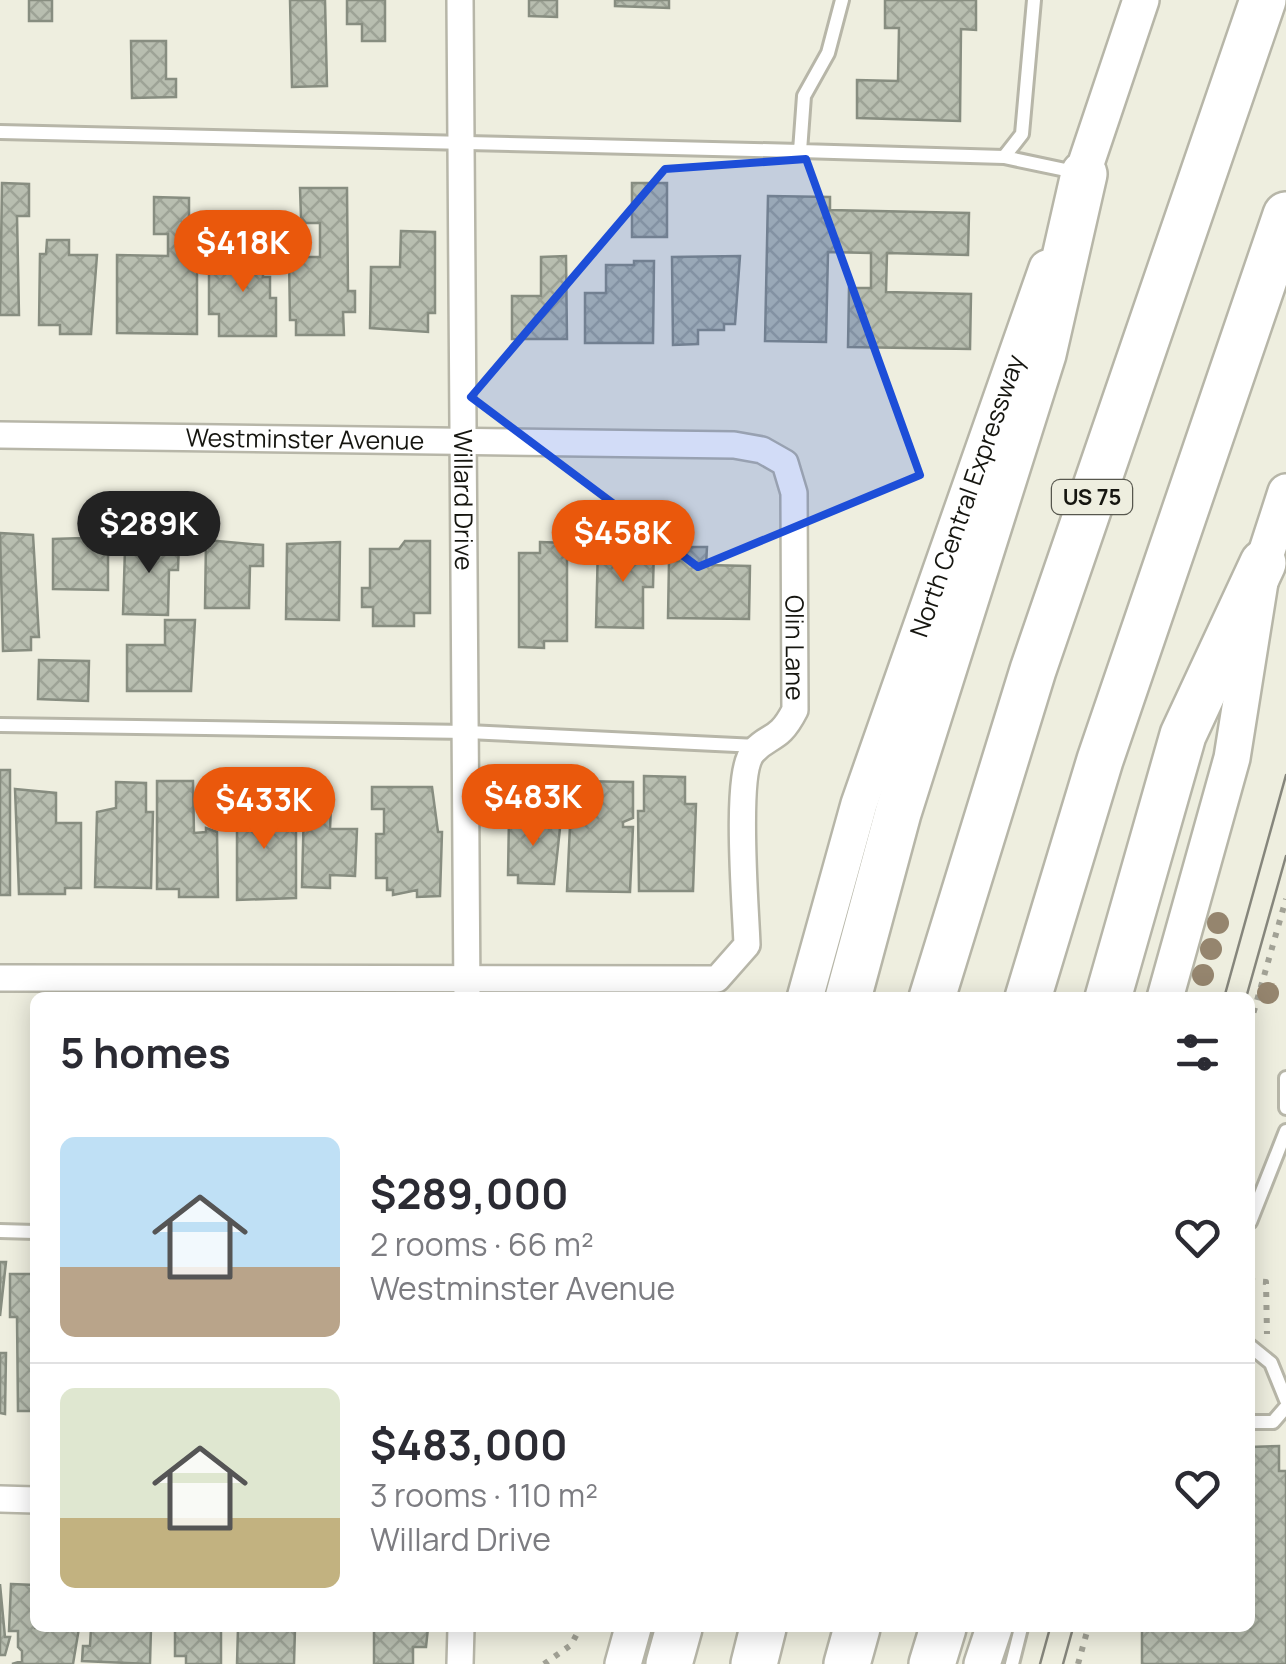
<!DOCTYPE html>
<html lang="en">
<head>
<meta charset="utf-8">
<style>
  :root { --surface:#fff; --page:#f7f7f7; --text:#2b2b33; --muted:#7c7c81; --line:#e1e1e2; --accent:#ea580c }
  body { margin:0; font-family:Manrope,sans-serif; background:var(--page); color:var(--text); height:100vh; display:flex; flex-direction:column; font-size:38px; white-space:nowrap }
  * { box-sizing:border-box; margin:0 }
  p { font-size:32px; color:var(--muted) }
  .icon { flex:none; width:55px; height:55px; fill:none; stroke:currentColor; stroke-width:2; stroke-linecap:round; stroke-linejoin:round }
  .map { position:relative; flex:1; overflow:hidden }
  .drawer { position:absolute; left:30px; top:992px; width:1225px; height:640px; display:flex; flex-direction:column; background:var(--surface); border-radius:15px; box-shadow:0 5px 25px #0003 }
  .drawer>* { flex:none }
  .price { position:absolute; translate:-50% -85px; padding:0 22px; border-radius:35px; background:var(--accent); color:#fff; font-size:32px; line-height:65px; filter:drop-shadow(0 2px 5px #0008) }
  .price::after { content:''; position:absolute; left:50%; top:60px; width:30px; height:22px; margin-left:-15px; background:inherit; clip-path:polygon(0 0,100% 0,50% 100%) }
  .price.selected { background:#222; color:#fff }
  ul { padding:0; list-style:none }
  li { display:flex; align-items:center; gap:30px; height:250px; padding:0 30px }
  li+li { border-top:2px solid var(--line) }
  li span { display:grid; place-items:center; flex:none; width:280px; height:200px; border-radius:15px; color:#555 }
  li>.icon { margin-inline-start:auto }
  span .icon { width:120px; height:120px; fill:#fffc; stroke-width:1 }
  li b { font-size:42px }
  h2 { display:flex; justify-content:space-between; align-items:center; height:120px; padding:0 30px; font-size:42px }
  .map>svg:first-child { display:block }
  .building { fill:url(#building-cross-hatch); stroke:#878d80; stroke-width:2.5 }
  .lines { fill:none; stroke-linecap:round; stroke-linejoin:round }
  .service-casing { stroke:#b7b6a8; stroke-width:18 }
  .minor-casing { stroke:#b7b6a8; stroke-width:30 }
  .secondary-casing { stroke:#b7b6a8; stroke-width:40 }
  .motorway-casing { stroke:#b7b6a8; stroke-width:50 }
  .path { stroke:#a1a195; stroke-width:6; stroke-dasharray:5 8; stroke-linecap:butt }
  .service { stroke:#fff; stroke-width:12 }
  .minor { stroke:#fff; stroke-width:25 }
  .secondary { stroke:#fff; stroke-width:35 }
  .motorway { stroke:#fff; stroke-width:45 }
  .tram { stroke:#86867c; stroke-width:2.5 }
  .tree { fill:#95856e }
  .marked { fill:#1d4ed8; fill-opacity:0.2; stroke:#1d4ed8; stroke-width:8; stroke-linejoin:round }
  .labels { text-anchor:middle; stroke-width:8; stroke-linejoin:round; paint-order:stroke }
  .shield { fill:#eeeedf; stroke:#57574e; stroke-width:2.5 }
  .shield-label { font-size:22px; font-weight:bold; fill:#161610 }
  .street-label { font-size:25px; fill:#161610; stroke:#eeeedf }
</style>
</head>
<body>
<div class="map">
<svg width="1286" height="1664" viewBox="0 0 1286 1664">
  <defs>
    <pattern id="building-cross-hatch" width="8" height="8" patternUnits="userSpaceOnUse" patternTransform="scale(2.5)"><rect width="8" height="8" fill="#b8beb0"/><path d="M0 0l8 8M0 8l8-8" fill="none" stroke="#9da396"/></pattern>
  </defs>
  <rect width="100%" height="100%" fill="#eeeedf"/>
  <path class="building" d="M29 0H52V21H29Z
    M290 0H325L327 86 292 87Z
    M347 0H385V41H362V24H347Z
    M529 0H557V17L529 16Z
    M615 0H669V8L615 6Z
    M885 0H976V30L961 29 960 121 857 118V80L898 81 899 28H885Z
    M131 41H166V79H176V97L132 98Z
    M2 183 29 184V216H17L19 315H0Z
    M632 183H667V237H632Z
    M300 188H347L348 291H355V312H343L344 335H296V320H290L289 257H320V223H306L301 217Z
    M768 196 830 197V210L969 213 968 255 887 253 886 292 971 294 970 349 848 347 849 288H871V253L828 252 826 342 765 341Z
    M154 197 189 198V256H197V334L117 333V255L168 256V234H154Z
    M401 231 435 232V313H428V332L370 328 371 267H400Z
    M47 240H69V255H97L91 334H60V325H39L40 254H46Z
    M228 245 263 246V277H270V298H276V336H219V314H209V268H228Z
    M566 256 567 339H512V296H541V257Z
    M740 256 735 324H724V330H698V344L673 345 672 257Z
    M634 261H654L653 343H585V293H606V265H634Z
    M0 533 33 535 39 637H31V650L3 651Z
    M83 533 108 534V590L53 589V539L83 538Z
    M135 535 179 542 178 570H169L168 615 123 614 125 548H134Z
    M206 540 263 545V566H250L249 608H205Z
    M405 541H430V613H414V626H373V607H362V588H370V549H399Z
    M340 542 339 620 286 619 287 544Z
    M540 542 567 543V641H544V648L519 647V553H540Z
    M598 544 654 547 653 587H643V628L596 627Z
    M679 547H707L706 565 750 566 749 619 668 618 669 561H679Z
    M165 620H195L191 691H127V645H165Z
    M39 660 89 661 88 701 38 699Z
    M0 770H10V895H0Z
    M644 776 685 777V804H696L693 891H639L638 811H644Z
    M157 781H193L194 833 206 832V828L217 832 218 897H179V889H157Z
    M575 781 633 782V818L623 822V827H633L630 892 567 891 571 803H566V793H574Z
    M116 782 146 783V812H153L151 888 95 887 97 812 116 808Z
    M372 787H432L438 832H442L440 896 417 897V890L393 895V890H387V878H376V834H384V809H372Z
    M15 789 56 793V823H81V888H65V894H19Z
    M270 794V827H296V898L237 900V795Z
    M304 805 331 806 330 829H357L355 876 330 875V888L302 887Z
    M509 817 561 819 554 884 518 883V875H508Z
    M0 1262H6L0 1316Z
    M10 1274H35V1411H18L17 1317H10Z
    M0 1353H6L5 1414 0 1413Z
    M1279 1446V1471H1286V1664H1142V1628H1250V1447Z
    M0 1584 5 1637H10L5 1655H0Z
    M11 1584 35 1585V1628H79L73 1664H12L22 1661V1651L18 1647V1631H9Z
    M91 1628H151L150 1664 82 1661 83 1646H90Z
    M175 1628H221V1664H186V1656H175Z
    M238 1628H295L294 1664H237Z
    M374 1628H428L426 1647H413V1664H374Z"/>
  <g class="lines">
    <defs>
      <path id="service" d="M842 0 828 53 804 96 800 151 1004 157 1022 134 1034 0
        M0 132 800 151
        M1004 157 1075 172
        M0 725 468 732 757 746
        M1286 1078V1108
        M1250 1222 1286 1131
        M0 1231 35 1232
        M1250 1346 1271 1363 1286 1400
        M1250 1422H1273L1286 1407
        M1012 1664 1021 1628"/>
      <g id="minor">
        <path id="s1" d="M460 0 467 998"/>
        <path id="s2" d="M0 435 734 445 762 450 785 463 794 493 795 710C778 743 770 733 753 752 734 773 746 911 747 945L717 979 0 978"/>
        <path d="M0 1499 35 1500"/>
        <path d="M460 1664 461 1628"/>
      </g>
      <g id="secondary">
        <path d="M1075 196 1141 0"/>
        <path id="s3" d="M805 998 859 804 1047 268"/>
        <path d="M1165 998 1232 758 1263 563 1286 492"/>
        <path d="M623 1664 633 1628"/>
        <path d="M982 1664 994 1628"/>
      </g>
      <path id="motorway" d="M848 998 898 813 1043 354 1084 174
        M932 998 1033 670 1263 0
        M1028 998 1100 760 1286 215
        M1108 998 1183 735 1263 563
        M669 1664 679 1628
        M754 1664 763 1628
        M847 1664 857 1628
        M932 1664 943 1628"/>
    </defs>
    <use href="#service" class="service-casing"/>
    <use href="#minor" class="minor-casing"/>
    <use href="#secondary" class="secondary-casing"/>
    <use href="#motorway" class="motorway-casing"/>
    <path class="path" d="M1250 1025 1286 899
      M1250 1281 1266 1282 1267 1334
      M544 1664 571 1645 580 1628
      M1078 1664 1088 1628"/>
    <use href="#service" class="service"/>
    <use href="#minor" class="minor"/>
    <use href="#secondary" class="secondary"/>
    <use href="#motorway" class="motorway"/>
    <path class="tram" d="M1224 998 1286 775
      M1246 998 1286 856
      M1040 1664 1050 1628
      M1063 1664 1073 1628"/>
  </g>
  <g class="tree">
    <circle cx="1218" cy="923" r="11"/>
    <circle cx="1211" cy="949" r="11"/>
    <circle cx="1203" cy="975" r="11"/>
    <circle cx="1268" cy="993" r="11"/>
  </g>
  <path class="marked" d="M806 159 920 475 698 567 471 397 665 169Z"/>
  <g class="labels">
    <rect class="shield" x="1052" y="480" width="80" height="34" rx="8"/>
    <g class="shield-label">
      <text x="1092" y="505">US 75</text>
    </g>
    <g class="street-label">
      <text dy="9" stroke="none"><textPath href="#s2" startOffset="305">Westminster Avenue</textPath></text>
      <text dy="9" stroke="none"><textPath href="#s3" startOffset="528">North Central Expressway</textPath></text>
      <text dy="9" stroke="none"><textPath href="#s1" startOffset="500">Willard Drive</textPath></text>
      <text dy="9" stroke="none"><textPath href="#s2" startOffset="975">Olin Lane</textPath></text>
    </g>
  </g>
</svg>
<b class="price" style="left:243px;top:295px">$418K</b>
<b class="price selected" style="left:149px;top:576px">$289K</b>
<b class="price" style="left:623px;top:585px">$458K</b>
<b class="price" style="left:533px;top:849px">$483K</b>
<b class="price" style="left:264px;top:852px">$433K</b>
<section class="drawer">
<h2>5 homes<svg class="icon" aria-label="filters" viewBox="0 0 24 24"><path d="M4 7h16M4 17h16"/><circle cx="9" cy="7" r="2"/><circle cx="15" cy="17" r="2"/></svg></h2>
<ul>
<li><span style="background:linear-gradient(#bfe0f5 65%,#b9a48a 0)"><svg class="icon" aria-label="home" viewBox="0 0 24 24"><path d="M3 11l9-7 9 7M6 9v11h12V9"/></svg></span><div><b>$289,000</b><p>2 rooms · 66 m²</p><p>Westminster Avenue</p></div><svg class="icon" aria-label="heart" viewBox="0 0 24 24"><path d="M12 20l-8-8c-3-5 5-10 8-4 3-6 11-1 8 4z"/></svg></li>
<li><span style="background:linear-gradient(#dfe7d0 65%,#c2b280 0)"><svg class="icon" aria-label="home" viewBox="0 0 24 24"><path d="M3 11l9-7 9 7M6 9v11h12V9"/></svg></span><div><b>$483,000</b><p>3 rooms · 110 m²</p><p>Willard Drive</p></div><svg class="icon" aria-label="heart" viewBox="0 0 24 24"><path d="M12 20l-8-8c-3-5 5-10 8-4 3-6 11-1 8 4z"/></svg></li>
</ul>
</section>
</div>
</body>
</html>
